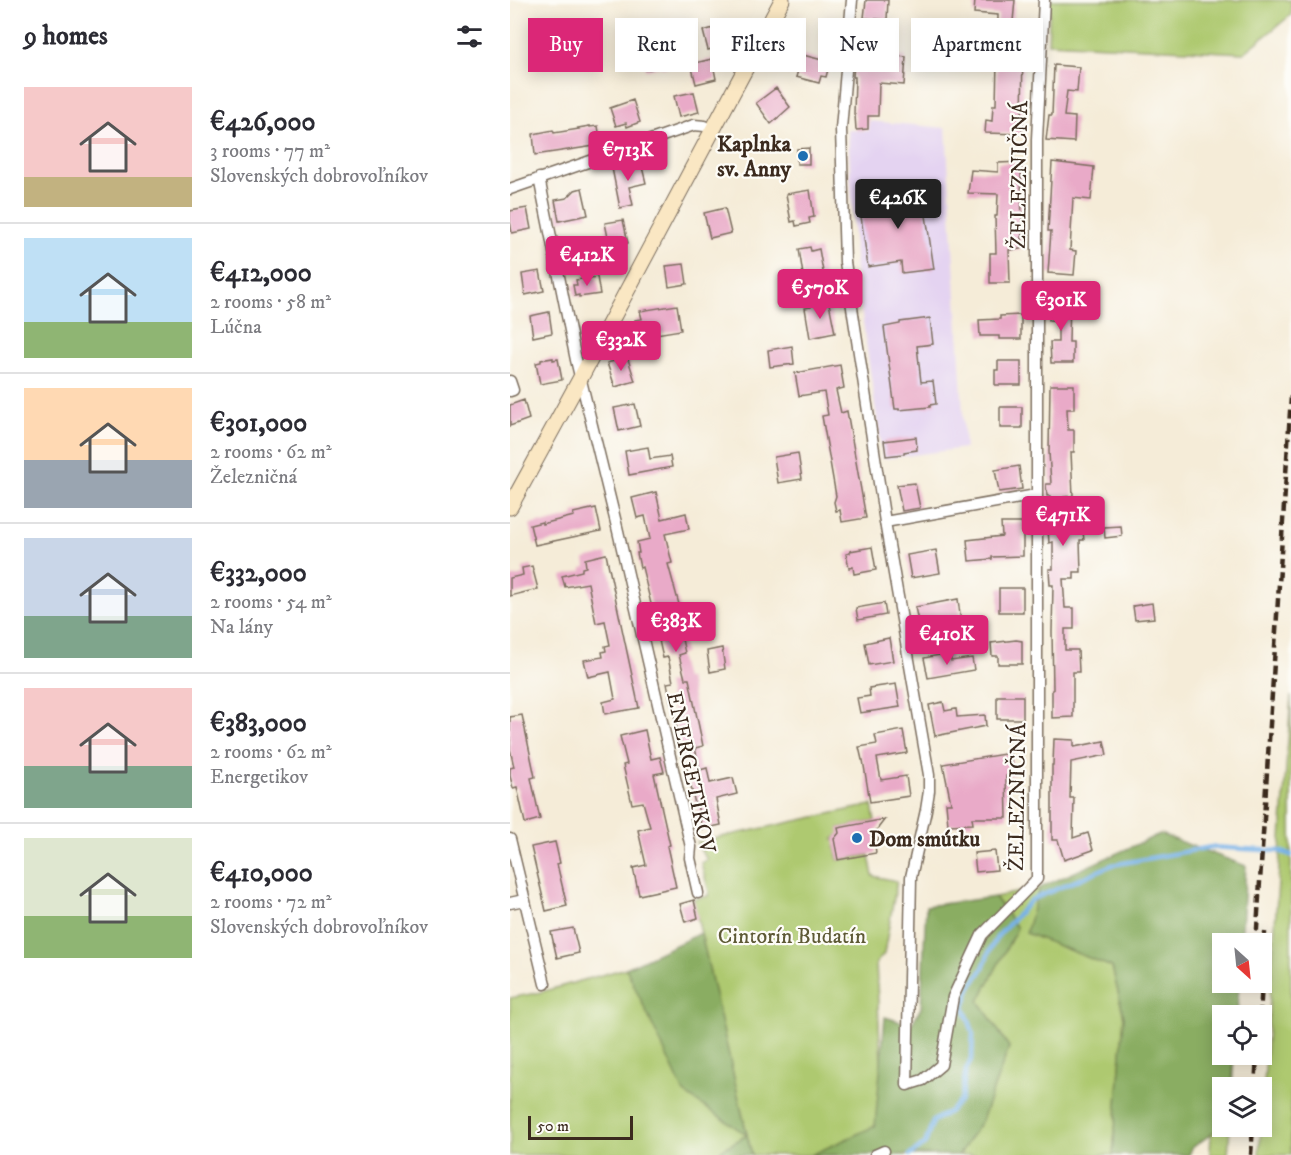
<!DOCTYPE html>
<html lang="en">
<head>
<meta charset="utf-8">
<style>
  :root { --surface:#fff; --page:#f7f7f7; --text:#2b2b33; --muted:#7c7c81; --line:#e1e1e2; --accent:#db2777 }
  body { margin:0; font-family:"IM FELL DW Pica",serif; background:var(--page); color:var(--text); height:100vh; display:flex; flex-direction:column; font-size:22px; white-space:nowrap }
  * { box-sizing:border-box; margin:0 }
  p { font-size:20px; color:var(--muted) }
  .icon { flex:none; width:33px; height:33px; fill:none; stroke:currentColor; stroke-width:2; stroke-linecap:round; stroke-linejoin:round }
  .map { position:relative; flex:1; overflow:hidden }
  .side { display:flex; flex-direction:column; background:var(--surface); width:510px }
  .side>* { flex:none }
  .banner { position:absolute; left:18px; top:18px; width:570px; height:54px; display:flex; gap:12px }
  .needle { width:39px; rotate:153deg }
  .fabs { position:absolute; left:702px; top:933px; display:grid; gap:12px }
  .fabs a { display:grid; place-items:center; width:60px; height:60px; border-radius:0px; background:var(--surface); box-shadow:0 3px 15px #0003; font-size:30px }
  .scale { position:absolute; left:18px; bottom:15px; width:105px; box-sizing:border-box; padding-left:6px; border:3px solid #3b2a1e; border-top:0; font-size:16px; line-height:21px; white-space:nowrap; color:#3b2a1e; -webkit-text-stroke:4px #fdfcf7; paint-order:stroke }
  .price { position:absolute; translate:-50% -51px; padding:0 14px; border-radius:6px; background:var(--accent); color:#fff; font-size:20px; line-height:39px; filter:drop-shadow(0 2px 3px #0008) }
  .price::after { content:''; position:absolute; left:50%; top:36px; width:18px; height:14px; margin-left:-9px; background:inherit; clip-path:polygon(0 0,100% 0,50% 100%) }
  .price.on { background:#222; color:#fff }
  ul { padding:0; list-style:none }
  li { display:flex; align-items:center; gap:18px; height:150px; padding:0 24px }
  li+li { border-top:2px solid var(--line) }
  li span { display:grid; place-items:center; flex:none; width:168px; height:120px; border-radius:0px; color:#555 }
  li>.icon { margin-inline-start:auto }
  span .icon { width:72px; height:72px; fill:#fffc; stroke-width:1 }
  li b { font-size:26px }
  h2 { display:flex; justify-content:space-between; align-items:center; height:72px; padding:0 24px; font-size:26px }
  .pill { padding:0 21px; border-radius:0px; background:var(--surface); box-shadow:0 3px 15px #0003; font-size:21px; line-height:54px }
  .pill.on { background:var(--accent); color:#fff }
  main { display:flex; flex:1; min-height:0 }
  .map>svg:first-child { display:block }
  .built { fill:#e4d3f1 }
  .green { fill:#aec96f; stroke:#747a46; stroke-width:1.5 }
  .forest { fill:#8aad62; stroke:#626c40; stroke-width:1.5 }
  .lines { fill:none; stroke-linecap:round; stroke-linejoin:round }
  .stream { stroke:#77b2e8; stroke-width:4.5 }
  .building { fill:#e9aac8 }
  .street-casing { stroke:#7c6e5f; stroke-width:13 }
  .secondary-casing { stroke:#7c6e5f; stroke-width:17 }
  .street { stroke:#fff; stroke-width:10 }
  .secondary { stroke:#fae7c3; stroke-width:15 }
  .rail { stroke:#3b2a1e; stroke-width:4.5; stroke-dasharray:9 4.5; stroke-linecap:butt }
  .poi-dot { fill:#1f6fb2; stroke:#fdfcf7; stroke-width:2 }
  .labels { text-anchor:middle; stroke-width:4.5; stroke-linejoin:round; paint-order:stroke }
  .poi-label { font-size:22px; font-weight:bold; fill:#3b2a1e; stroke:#fdfcf7; text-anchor:end }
  .street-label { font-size:22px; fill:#3b2a1e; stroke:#fdfcf7 }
  .park-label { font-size:22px; fill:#5e5a36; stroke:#fdfcf7 }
</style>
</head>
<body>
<main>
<section class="side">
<h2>9 homes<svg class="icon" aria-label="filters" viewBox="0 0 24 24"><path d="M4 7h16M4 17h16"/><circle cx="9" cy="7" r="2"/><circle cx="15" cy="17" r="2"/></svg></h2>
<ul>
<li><span style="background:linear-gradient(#f6c9c9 75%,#c2b280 0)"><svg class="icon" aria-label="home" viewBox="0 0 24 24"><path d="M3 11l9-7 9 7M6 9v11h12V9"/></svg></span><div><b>€426,000</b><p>3 rooms · 77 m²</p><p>Slovenských dobrovoľníkov</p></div></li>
<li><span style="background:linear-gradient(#bfe0f5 70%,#8fb573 0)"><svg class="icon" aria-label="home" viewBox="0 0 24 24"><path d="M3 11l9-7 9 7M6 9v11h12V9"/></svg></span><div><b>€412,000</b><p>2 rooms · 58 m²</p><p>Lúčna</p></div></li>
<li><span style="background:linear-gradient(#ffd9b3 60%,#9aa5b1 0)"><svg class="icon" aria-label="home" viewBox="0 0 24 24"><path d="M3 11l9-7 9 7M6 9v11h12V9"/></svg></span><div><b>€301,000</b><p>2 rooms · 62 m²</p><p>Železničná</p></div></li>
<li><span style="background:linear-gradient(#c9d6e8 65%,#7fa58c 0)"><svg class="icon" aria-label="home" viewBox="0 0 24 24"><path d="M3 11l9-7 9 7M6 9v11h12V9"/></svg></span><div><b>€332,000</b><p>2 rooms · 54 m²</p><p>Na lány</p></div></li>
<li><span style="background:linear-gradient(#f6c9c9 65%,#7fa58c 0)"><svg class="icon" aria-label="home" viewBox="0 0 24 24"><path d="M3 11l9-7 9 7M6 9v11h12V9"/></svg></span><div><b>€383,000</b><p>2 rooms · 62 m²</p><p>Energetikov</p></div></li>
<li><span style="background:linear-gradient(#dfe7d0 65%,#8fb573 0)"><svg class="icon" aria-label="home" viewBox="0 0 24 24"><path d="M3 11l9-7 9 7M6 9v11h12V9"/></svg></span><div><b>€410,000</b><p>2 rooms · 72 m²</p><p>Slovenských dobrovoľníkov</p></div></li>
</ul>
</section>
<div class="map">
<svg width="781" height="1155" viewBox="0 0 781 1155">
  <rect width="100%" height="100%" fill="#fdfcf7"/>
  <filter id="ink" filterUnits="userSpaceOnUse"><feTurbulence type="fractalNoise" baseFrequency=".0167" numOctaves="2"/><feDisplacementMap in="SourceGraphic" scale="12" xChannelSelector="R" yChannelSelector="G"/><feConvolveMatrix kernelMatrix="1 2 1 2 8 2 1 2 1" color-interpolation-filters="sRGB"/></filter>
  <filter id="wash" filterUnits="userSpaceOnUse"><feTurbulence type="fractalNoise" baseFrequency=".008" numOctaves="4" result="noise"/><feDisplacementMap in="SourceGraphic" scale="24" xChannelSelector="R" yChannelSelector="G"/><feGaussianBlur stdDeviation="1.35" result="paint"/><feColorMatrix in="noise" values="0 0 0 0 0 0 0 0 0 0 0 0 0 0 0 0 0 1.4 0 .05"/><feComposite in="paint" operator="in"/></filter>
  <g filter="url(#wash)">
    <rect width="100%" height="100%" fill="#f5ecd8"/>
    <path class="built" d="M359 121 436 128 455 448 373 459 346 274 338 130 359 131Z"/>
    <path class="green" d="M540 0H781V15L734 53 538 43Z
      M781 696V1155H749Z
      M362 805 365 821 329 828 330 833 323 840 328 843 325 847 328 860 359 855 363 876 387 881 374 954 366 963 373 1102 365 1126 336 1155H242L237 1135 203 1155H0V998L31 992 120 967 174 1093 237 1134 183 899 198 896 199 892 191 863 197 859 189 848 187 842Z
      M529 888 517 933 602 967 614 1017 603 1155H449L472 1120 499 1047 469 1001 507 928 485 897Z
      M712 1126 720 1127 718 1155H700L701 1134Z"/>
    <path class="forest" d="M650 834 736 866 731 943 712 944V982L729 983 727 1015 712 1016V1054L724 1055 722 1087 712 1088V1126L682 1148 679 1155H603L614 1017 602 967 516 933 529 888Z
      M485 897 507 928 469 1001 499 1047 472 1120 449 1155H301L365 1126 375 1017 401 1025 411 1008 416 906Z
      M191 933 237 1135 242 1155H203L237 1135 174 1093 116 968Z"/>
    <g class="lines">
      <path class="stream" d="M400 1155 415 1144 423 1121 440 1111 451 1100 456 1070 462 1058 463 1032 454 1007 460 988 473 968 479 952 487 937 521 900 602 865 701 847 769 851 781 855"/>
    </g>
    <g id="blocks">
      <path class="building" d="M356 0H378L377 20 354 18Z
        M465 0H505L502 32H513L512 134 475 133 476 120 482 121 483 105H486L488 15 464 13Z
        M214 25 219 44 198 50 193 31Z
        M153 38 156 50 165 48 169 63 152 68 151 66 136 70 129 45Z
        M345 49 370 52V54L396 57 394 85 369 83 368 116H358V129L346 130 345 115H344L345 77H343Z
        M293 55 320 62 316 77 311 76 309 83 286 77Z
        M202 59 206 79 186 84 181 64Z
        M544 65 569 67 567 92 557 91 554 116 565 117 564 142 536 140 539 115H542Z
        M266 88 280 107 261 124 246 103Z
        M184 92 189 112 169 117 164 96Z
        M123 100 130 122 117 127 116 123 106 126 100 108Z
        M80 126V127L88 126 91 145 25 155 23 134 43 130 44 133 69 129 68 128Z
        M299 148V164H287V149Z
        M511 162 512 237H511V249L499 250 500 283H480V253H486L485 216H487L488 194 458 193 461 170 488 172V163Z
        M542 162 584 167 581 200 563 198 560 250 566 251 564 275 538 273 541 231H538Z
        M131 163 136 183 119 187 123 205 110 208 102 168Z
        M411 182 424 269 392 273 391 262 358 267 349 202 383 197 381 186Z
        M72 188 78 215 49 221 45 200 57 198 65 190Z
        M300 190 304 217 299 218 300 223 286 226 285 221 281 222 276 194Z
        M17 208 21 229 2 233 0 221V211Z
        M215 208 221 233 200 238 194 213Z
        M113 220 118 243 100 247 95 223Z
        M300 247 301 251 309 249 314 277 294 281 289 249Z
        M174 264 177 284 159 287 156 266Z
        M30 271 34 291 15 295 12 274Z
        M87 277 90 294 69 297V295L65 296 63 285H67L66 280Z
        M539 299H560L559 342H563V363H541L540 342H548V321L539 320Z
        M311 301 312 304 319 303 325 333 300 338 295 308 301 307 300 303Z
        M167 305 171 330 128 337 125 320 132 319 130 311Z
        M39 312 42 333 23 337 20 316Z
        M511 315V339H489V336H470L469 320 490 319V316Z
        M420 318 423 344 407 346 411 382 423 381 426 404 420 405V407L389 410V409H385L374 327 390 324V322Z
        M282 346 284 364 260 367 258 350Z
        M43 358V360L48 359 52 380 30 384 26 363 31 362V360Z
        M118 359 125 381 105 387 97 363 108 360 109 361Z
        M488 361H511V385H485V370H488Z
        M330 365 334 388 326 390 331 413 337 411 356 518 332 522 330 510 326 511 324 502 326 496 312 416 318 415 314 392 289 396 285 373Z
        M540 385H564V409H557L558 430H564V452H561L563 496 554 497 556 522 579 520 580 531 573 532 574 540H570L571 572H564V579H553L555 608H564V629H555V650H568L569 672H563V717L542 718V690H543L542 632 543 585H540L539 569H543V542L539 543 538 529 544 528 543 507H541L540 496H537L536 484H541L539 452Z
        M14 400 19 419 0 426V405Z
        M125 404 130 426 109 431 104 408Z
        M490 407H512V428H490Z
        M406 437 407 450 394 452V454L376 456 374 441Z
        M138 447 140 459 160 456 162 467 119 475 115 451Z
        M288 453 292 479 268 483 264 457Z
        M509 466 512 489 489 492 485 470Z
        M405 483 410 508 392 511 387 485Z
        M146 492 152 519 176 513 179 529 155 534 162 563 158 564 170 608 154 612 159 632 170 630 175 653 169 655 175 679H179L193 746 185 748 190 770 197 768 200 783 223 778 227 794 206 799 211 825 192 829 187 804H185L175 760H173L162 703 161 704 157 683 163 682 158 657 153 658 146 627 139 628 136 617 144 616 132 567 130 568 127 553H129L127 542 140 539 135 516 127 518 122 498Z
        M86 508 91 531 25 545 20 525 32 522V524L64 516 63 513Z
        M491 523H513V556L482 557V559L459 561 457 540 492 536Z
        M611 526 612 536 595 538 594 527Z
        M362 547 366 570 344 574 343 567 339 568 336 554 340 553V551Z
        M426 550 430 573 401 578 397 555Z
        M96 554 129 708 95 714 93 702 105 699 100 672 78 677 74 660 93 657 92 652 96 651 95 646 100 645 95 621 86 623 78 583 55 587 52 576 72 571V568L76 567 75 559Z
        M22 566 28 589 0 596V578L13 575 12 568Z
        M489 588H513V612H489Z
        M448 599 451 623 410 631 405 607Z
        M374 603 376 615 348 620 346 608Z
        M642 603 644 618 625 620 623 606Z
        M379 638 383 661 359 665 355 643Z
        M506 640 512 641V664H488V656H482L481 643Z
        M212 648 215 669 200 672 197 651Z
        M440 653 441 661 462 658 464 670 418 678 414 658Z
        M386 684 390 707 350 713 347 698 360 696 359 688Z
        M487 696H513V719H487Z
        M433 702 435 711 446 709 447 717 475 715 476 726 425 736 419 705Z
        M12 715 25 777 21 778 30 819 15 823 7 787 3 788 0 776V768L4 767 0 749V717Z
        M135 730 141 759 150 757 154 772 144 774 160 845 157 846 166 887 129 895 123 868 136 865 128 830 140 827 133 802 122 804 113 765 117 764 110 736Z
        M393 730 397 753 367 758 371 780 396 776 399 796 360 802 353 760H352L349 747 367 744 365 735Z
        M544 739 564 740V747L594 741 597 755 561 762 560 798H564L563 838 578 833 583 850 554 860 548 840H542V765H543Z
        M500 753 504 774 496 776 497 818H462L463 824 438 825 436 803H441L433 764Z
        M375 819 365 832 371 835 368 840V844L365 845 366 853 328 860 324 839 329 833 328 828Z
        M45 842 50 863 47 864 57 906 36 911 21 847Z
        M485 851 487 870 466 872 464 853Z
        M184 900 188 918 175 922 170 904Z
        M63 928 69 953 47 958 41 932Z"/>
    </g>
  </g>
  <g filter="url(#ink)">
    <use href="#blocks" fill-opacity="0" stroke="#7c6e5f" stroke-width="1.5"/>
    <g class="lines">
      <defs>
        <path id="street" d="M342 0 331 129 335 262 375 522 419 775V791L416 810 401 877 397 1085 413 1080 431 1065 443 997 472 935 527 879V139L534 0
          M29 178 66 360 108 531 181 847 180 858 188 893
          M0 189 184 125 195 126 203 130
          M0 381 3 390 0 391
          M375 522 526 495
          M0 839 35 984
          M0 903 14 900
          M365 1155 374 1151"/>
        <path id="secondary" d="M0 507 70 379 272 0"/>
      </defs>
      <use href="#street" class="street-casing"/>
      <use href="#secondary" class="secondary-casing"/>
      <use href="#street" class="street"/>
      <use href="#secondary" class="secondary"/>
      <path class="rail" d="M746 944 781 396
        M750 1016 755 932
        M745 1088 747 1054
        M741 1155 743 1126"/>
    </g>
  </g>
  <g class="poi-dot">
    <circle cx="293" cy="156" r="6"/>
    <circle cx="347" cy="838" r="6"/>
  </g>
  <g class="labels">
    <g class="poi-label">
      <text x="281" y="151">Kaplnka<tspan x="281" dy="25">sv. Anny</tspan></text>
      <text x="359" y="846" text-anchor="start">Dom smútku</text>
    </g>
    <g class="street-label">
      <text transform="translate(508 175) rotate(-89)" y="8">ŽELEZNIČNÁ</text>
      <text transform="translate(182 772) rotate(78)" y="8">ENERGETIKOV</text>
      <text transform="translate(506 797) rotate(-89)" y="8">ŽELEZNIČNÁ</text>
    </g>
    <g class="park-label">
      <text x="282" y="943">Cintorín Budatín</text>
    </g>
  </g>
</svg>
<div class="fabs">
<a><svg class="needle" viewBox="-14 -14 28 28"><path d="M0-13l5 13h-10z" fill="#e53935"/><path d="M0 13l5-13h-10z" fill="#7c7c81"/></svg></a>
<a><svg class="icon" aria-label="locate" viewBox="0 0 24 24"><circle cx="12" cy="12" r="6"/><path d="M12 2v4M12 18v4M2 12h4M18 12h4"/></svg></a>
<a><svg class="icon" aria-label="layers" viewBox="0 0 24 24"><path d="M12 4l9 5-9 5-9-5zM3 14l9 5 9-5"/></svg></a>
</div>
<div class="scale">50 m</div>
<b class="price" style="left:118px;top:182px">€713K</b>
<b class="price on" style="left:388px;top:230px">€426K</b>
<b class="price" style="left:77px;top:287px">€412K</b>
<b class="price" style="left:310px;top:320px">€570K</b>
<b class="price" style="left:551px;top:332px">€301K</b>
<b class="price" style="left:111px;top:372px">€332K</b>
<b class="price" style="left:553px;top:547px">€471K</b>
<b class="price" style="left:166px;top:653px">€383K</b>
<b class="price" style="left:437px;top:666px">€410K</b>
<div class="banner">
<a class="pill on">Buy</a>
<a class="pill">Rent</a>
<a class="pill">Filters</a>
<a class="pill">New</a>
<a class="pill">Apartment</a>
</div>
</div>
</main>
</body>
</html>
